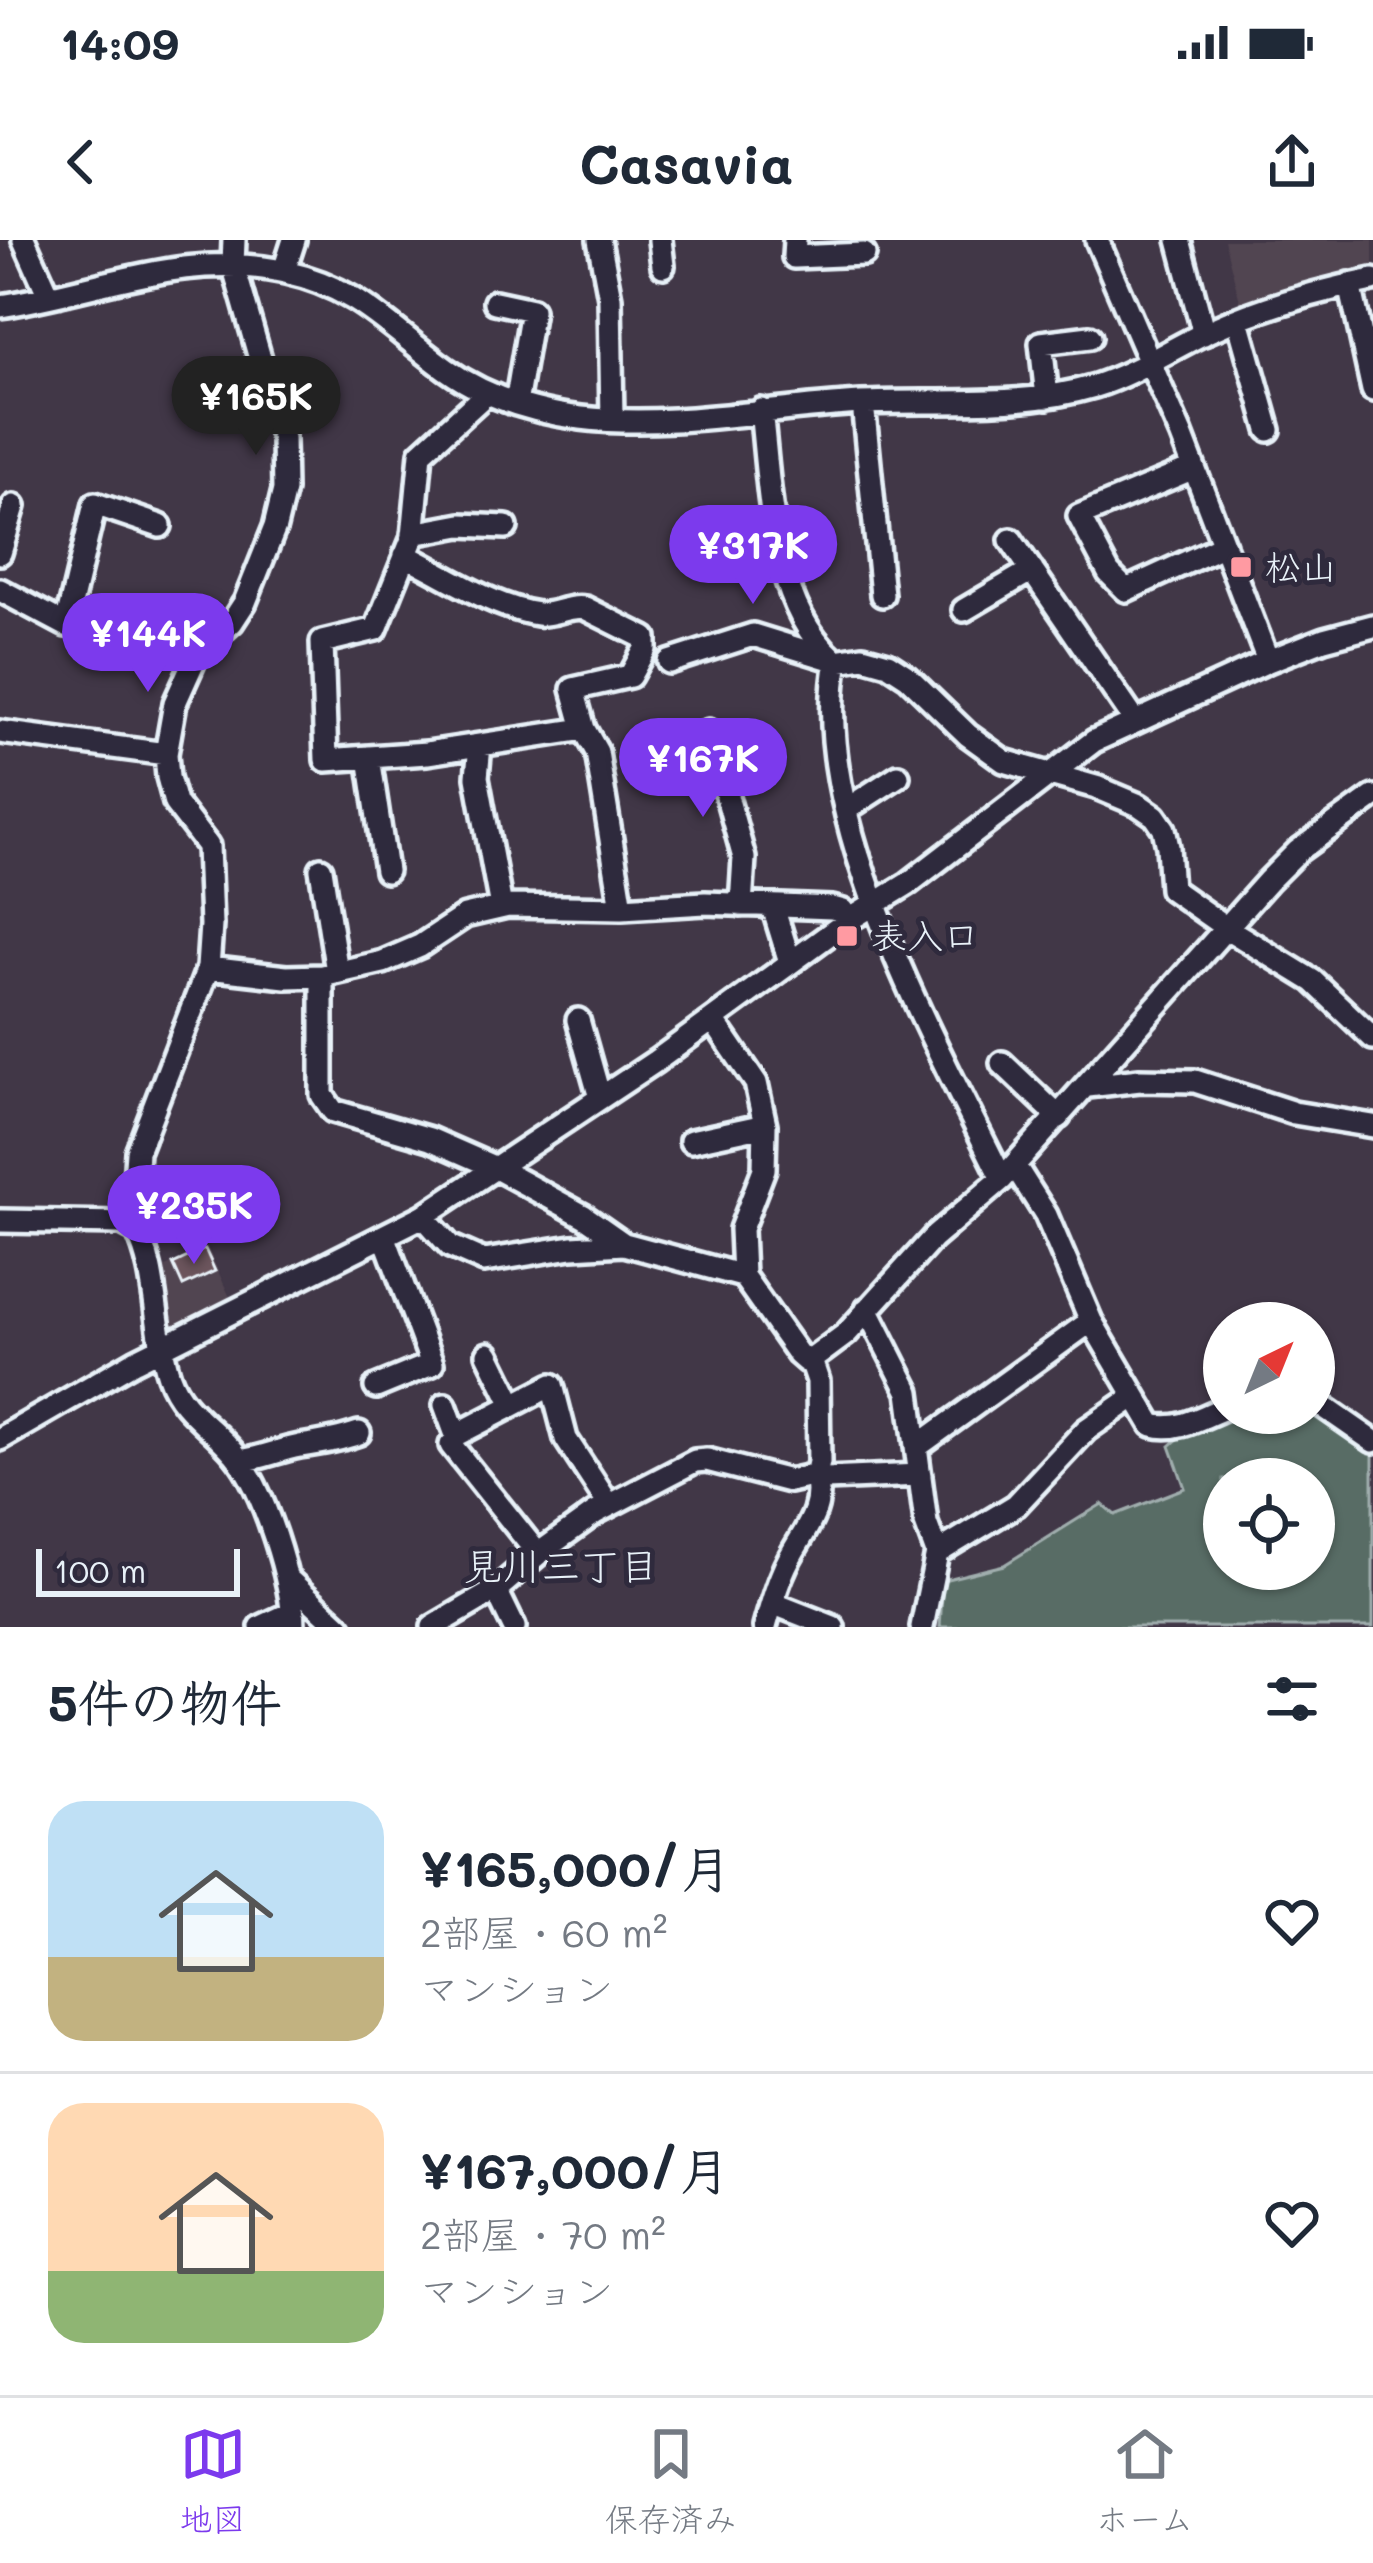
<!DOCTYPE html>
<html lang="ja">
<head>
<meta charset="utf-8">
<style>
  :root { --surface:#fff; --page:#f2f2f3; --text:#1f2937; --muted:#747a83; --line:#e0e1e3; --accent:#7c3aed }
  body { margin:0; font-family:Mali,"Klee One",sans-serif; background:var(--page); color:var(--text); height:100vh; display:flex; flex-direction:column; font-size:45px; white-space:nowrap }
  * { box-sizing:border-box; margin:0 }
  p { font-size:39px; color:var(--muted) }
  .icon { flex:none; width:66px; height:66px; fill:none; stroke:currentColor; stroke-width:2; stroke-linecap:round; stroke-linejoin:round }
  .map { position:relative; height:1387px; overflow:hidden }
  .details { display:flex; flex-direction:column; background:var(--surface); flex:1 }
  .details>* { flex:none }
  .needle { width:78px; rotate:43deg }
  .fabs { position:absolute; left:1203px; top:1062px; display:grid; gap:24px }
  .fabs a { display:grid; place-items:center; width:132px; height:132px; border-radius:50%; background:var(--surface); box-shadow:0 3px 9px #0004; font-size:60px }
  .scale { position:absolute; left:36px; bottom:30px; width:204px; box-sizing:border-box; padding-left:12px; border:6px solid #e8f1f8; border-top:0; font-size:33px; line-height:42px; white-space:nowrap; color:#e8f1f8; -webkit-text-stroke:9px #2f2a3d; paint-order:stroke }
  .price { position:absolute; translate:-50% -102px; padding:0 27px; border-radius:42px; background:var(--accent); color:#fff; font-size:39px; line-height:78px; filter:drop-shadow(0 3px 6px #0008) }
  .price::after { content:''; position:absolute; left:50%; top:72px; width:36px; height:27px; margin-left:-18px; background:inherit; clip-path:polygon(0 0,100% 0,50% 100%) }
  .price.on { background:#222; color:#fff }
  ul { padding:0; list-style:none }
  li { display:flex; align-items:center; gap:36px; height:300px; padding:0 48px }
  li+li { border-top:3px solid var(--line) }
  li span { display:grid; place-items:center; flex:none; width:336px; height:240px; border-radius:36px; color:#555 }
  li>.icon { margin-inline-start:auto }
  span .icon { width:144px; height:144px; fill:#fffc; stroke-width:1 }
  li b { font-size:51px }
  h2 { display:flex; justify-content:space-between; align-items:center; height:144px; padding:0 48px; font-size:51px }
  .status { display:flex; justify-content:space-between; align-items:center; height:84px; padding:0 60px; background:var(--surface); direction:ltr }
  .status svg { height:33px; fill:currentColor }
  header { display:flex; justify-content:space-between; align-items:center; height:156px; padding:0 48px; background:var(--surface); font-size:54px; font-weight:700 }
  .tab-bar { display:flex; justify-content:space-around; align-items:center; height:168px; border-top:3px solid var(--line); background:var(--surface); font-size:33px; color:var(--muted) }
  .tab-bar a { display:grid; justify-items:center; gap:6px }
  .tab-bar .on { color:var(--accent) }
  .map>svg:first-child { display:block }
  .built { fill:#514451 }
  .green { fill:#596c65; stroke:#a0aeae; stroke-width:3; fill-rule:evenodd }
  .building { fill:#6c545d; stroke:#e8f1f8; stroke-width:3 }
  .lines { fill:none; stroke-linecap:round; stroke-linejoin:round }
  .minor-casing { stroke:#e8f1f8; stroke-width:30 }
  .minor { stroke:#2f2a3d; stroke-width:21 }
  .poi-dot { fill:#ff9aa2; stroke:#2f2a3d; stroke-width:4.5 }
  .labels { text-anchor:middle; stroke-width:10; stroke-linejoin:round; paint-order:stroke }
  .poi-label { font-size:36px; fill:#e8f1f8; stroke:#2f2a3d; text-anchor:start }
  .neighbourhood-label { font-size:39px; fill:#e8f1f8; stroke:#2f2a3d }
</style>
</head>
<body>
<div class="status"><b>14:09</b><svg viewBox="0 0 49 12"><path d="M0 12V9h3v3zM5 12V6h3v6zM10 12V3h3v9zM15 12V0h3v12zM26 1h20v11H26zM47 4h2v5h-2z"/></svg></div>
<header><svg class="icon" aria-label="back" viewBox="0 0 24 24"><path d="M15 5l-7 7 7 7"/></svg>Casavia<svg class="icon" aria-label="share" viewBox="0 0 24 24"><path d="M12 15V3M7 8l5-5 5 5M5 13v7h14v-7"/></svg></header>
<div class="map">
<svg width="1373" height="1387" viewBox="0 0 1373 1387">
  <rect width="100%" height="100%" fill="#413747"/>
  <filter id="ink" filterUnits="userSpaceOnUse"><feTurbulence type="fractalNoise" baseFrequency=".00833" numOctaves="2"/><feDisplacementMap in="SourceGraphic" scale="24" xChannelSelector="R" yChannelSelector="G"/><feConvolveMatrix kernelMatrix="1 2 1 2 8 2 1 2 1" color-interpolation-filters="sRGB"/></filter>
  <g filter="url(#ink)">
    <path class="built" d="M1224 0H1373V29L1341 35 1242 69Z
      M207 1007 233 1064 173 1089 167 1085 155 1032Z"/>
    <path class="green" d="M1314 1163 1373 1208V1387H940L943 1340 1004 1325 1102 1264 1115 1275 1185 1248 1170 1206C1211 1167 1261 1173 1314 1173ZM1224 1239H1314V1329H1224Z"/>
    <path class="building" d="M205 1009 215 1031 183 1046 173 1024Z"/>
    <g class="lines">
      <defs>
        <path id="minor" d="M24 0 49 56
          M599 0 610 58 612 180
          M660 0 663 26
          M795 0 794 17 864 14
          M1097 0 1181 194 1268 421
          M1179 0 1204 94
          M284 31 294 0
          M1350 44 1373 150
          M495 62 532 70 516 164
          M0 66C97 52 185 9 285 32 359 48 389 88 446 129 485 157 533 172 581 178 672 189 769 168 861 163 940 159 1018 169 1095 146 1136 133 1170 109 1209 91 1260 68 1318 51 1373 40
          M1238 80 1269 190
          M487 153 421 213 413 297 376 389 322 402 326 520 427 513 584 489 597 512 622 668
          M1047 157 1041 103 1090 97
          M863 163 882 355
          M761 170C770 246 771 363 832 417
          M1194 228 1079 276 1109 333 1126 350 1224 305
          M413 294 461 285 506 287
          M1011 300 1135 481
          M0 313 14 266
          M405 315C443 334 496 369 538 374 554 376 568 365 585 368L645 398V409L630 436 573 449 584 489
          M0 350 66 385 168 402 197 414
          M964 370 1032 330
          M66 385 95 264 160 286
          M837 421C807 576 935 801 1002 939
          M669 422 753 395 837 421 863 417 888 424 908 437 968 495 1004 521 1096 547 1139 565 1155 576 1164 589 1168 607 1171 649 1228 689 1313 741 1373 798
          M709 491 744 618 741 665
          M0 492 166 514
          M480 505 477 537 501 667
          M369 517 386 631
          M847 569 898 536
          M321 629 337 732
          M773 667 790 722
          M208 728 286 737 322 736 383 722 420 706 465 676 508 666 622 668 705 663 832 668 843 671 849 680
          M322 736V855L333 871 430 899 496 928 584 976 624 1004 743 1036 798 1114 806 1121 811 1120 818 1141 819 1222 816 1235 789 1241 707 1220 695 1221 595 1273 538 1314 496 1350 433 1387
          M578 780 600 858
          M713 780 756 843 765 885 764 929 741 989 743 1036
          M1002 823 1059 877
          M1088 846 1140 840 1195 841 1294 873 1373 886
          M691 901 765 885
          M1015 926 1046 975 1091 1081 1152 1185C1177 1192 1201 1178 1224 1168
          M423 976 450 1006 484 1021 572 1007 624 1004
          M0 981 122 983 137 991C158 1031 154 1092 169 1136 181 1171 212 1186 234 1213 264 1248 293 1342 293 1387
          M132 985 137 912 208 728 211 685 208 606 175 563 168 537 166 514 175 463 197 414 232 382 245 362 275 287 284 250 283 199 233 24 234 0
          M867 1069 909 1152 926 1283 937 1313 922 1387
          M488 1114 513 1165
          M811 1120 846 1094 933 998 1002 939 1268 641 1298 611 1373 557
          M376 1147 432 1124 385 998
          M1314 1160 1373 1201
          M445 1165 456 1195 552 1145 566 1199 609 1265
          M0 1199 135 1121 423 976 656 821 849 680 909 643 1094 501 1268 421 1324 399 1373 386
          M451 1205 538 1314
          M918 1206 1091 1081
          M240 1221C261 1218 279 1210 300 1206 321 1203 339 1200 359 1193
          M937 1313 1016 1265 1086 1190 1135 1156
          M289 1340 340 1387
          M496 1350 514 1387
          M772 1363 833 1387
          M261 1387 293 1372
          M765 1387C770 1369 775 1350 783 1332 797 1296 826 1276 816 1235L826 1239 920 1235"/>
      </defs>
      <use href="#minor" class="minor-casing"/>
      <use href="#minor" class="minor"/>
    </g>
  </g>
  <g class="poi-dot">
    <rect x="1229" y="315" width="24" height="24" rx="6"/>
    <rect x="835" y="684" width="24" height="24" rx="6"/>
  </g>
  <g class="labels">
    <g class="poi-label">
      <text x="1265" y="340">松山</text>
      <text x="871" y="709">表入口</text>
    </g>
    <g class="neighbourhood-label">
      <text x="561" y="1340">見川三丁目</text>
    </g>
  </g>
</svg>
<div class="fabs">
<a><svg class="needle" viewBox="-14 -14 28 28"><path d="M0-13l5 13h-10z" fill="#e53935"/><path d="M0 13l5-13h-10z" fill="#747a83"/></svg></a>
<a><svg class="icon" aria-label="locate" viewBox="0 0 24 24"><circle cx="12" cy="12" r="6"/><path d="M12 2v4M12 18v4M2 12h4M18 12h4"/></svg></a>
</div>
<div class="scale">100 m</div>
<b class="price on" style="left:256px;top:218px">¥165K</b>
<b class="price" style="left:753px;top:367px">¥317K</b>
<b class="price" style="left:148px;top:455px">¥144K</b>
<b class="price" style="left:703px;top:580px">¥167K</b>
<b class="price" style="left:194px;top:1027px">¥235K</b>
</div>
<section class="details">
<h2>5件の物件<svg class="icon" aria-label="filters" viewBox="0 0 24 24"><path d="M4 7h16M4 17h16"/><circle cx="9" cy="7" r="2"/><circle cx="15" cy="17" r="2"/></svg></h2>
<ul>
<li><span style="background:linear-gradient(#bfe0f5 65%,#c2b280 0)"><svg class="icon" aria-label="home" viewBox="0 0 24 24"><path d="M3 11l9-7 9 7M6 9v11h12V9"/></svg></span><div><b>¥165,000/月</b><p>2部屋 · 60 m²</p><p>マンション</p></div><svg class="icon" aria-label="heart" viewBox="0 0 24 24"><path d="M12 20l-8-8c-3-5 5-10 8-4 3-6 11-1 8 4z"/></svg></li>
<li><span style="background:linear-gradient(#ffd9b3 70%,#8fb573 0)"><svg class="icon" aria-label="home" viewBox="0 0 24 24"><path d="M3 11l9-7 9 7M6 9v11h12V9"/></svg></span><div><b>¥167,000/月</b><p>2部屋 · 70 m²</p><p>マンション</p></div><svg class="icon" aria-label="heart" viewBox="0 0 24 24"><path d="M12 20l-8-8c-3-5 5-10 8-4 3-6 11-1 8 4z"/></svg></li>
</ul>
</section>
<nav class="tab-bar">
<a class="on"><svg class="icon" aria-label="map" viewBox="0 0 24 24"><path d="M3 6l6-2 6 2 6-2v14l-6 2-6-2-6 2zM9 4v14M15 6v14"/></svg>地図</a>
<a><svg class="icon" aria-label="saved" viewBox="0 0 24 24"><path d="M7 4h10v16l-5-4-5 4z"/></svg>保存済み</a>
<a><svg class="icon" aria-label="home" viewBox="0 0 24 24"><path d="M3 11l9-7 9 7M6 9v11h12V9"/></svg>ホーム</a>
</nav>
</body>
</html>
